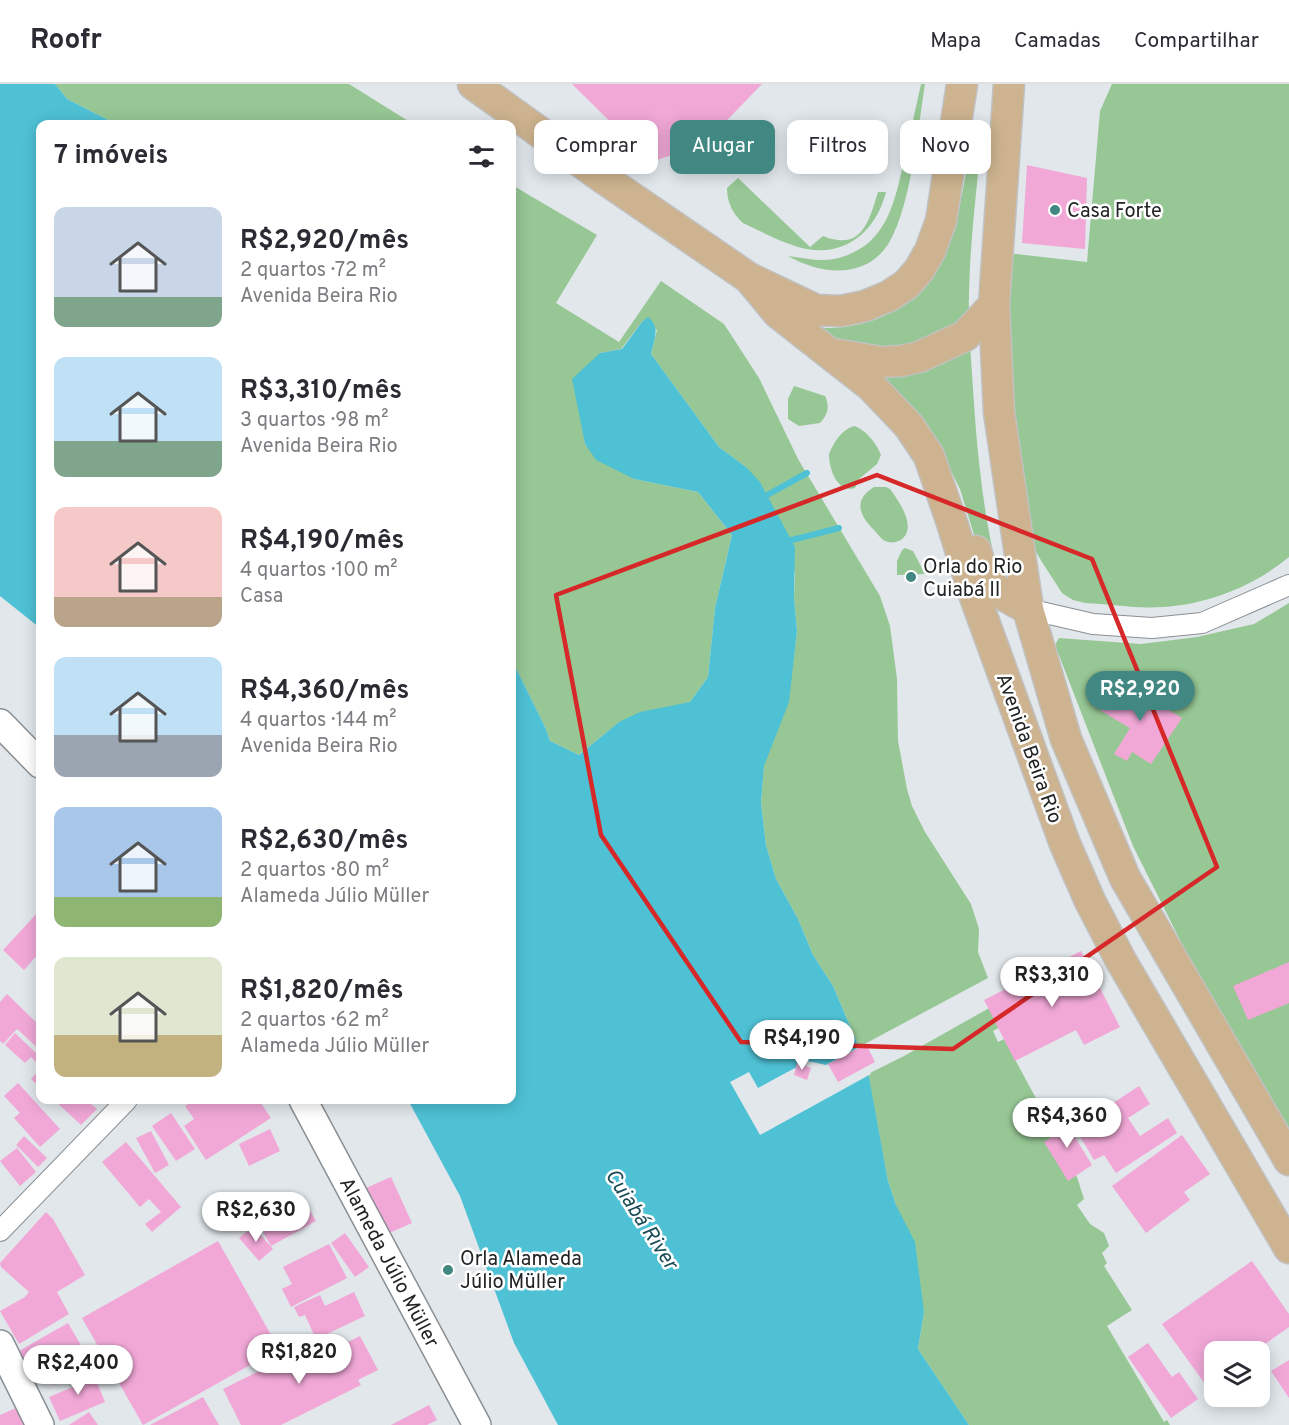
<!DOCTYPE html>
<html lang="pt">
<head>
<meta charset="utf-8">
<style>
  :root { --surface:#fff; --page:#f7f7f7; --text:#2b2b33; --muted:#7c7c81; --line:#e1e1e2; --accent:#418883 }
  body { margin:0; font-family:Overpass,sans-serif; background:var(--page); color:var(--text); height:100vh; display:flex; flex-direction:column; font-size:22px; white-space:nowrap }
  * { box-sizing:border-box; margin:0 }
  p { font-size:20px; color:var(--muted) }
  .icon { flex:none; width:33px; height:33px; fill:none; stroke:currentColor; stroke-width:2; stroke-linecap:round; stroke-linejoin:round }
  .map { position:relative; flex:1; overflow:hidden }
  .sheet { position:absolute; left:36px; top:36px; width:480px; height:984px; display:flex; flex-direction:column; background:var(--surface); border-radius:12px; box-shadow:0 3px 15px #0003 }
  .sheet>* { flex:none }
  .hud { position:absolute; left:534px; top:36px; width:570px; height:54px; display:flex; gap:12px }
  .tools { position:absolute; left:1204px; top:1257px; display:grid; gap:12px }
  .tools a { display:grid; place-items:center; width:66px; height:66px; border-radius:12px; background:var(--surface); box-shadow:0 3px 15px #0003; font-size:30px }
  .price { position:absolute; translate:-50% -51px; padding:0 14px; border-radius:21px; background:#fff; color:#222; font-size:20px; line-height:39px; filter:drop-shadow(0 2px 3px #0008) }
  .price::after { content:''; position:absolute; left:50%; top:36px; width:18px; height:14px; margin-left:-9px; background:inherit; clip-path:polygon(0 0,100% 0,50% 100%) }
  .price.active { background:var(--accent); color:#fff }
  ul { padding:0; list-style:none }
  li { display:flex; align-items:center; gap:18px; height:150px; padding:0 18px }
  li span { display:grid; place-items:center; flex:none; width:168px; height:120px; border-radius:12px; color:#555 }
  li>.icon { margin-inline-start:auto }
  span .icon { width:72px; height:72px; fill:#fffc; stroke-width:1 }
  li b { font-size:26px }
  h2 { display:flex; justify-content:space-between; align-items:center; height:72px; padding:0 18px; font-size:26px }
  .chip { padding:0 21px; border-radius:12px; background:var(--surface); box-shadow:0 3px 15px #0003; font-size:21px; line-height:54px }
  .chip.active { background:var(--accent); color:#fff }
  header { display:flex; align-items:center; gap:36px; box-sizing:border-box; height:84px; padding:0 30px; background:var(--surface); border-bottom:2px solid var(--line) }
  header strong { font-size:28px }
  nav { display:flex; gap:33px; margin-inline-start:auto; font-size:21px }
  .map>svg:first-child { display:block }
  .green { fill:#97c795 }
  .water { fill:#4fc1d5 }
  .pier { fill:#e1e7eb }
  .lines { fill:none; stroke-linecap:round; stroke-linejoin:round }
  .stream { stroke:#4fc1d5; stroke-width:6 }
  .building { fill:#f1a8d7 }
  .street-casing { stroke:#8a8f93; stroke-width:22 }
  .secondary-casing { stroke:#8a8f93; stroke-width:30 }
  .primary-casing { stroke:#c1c1c2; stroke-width:33 }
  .street { stroke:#fff; stroke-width:20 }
  .secondary { stroke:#fff; stroke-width:27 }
  .primary { stroke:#cdb38f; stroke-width:30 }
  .marked { fill:none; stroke:#d62828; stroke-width:4.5; stroke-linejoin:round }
  .poi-dot { fill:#418883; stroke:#fff; stroke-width:2 }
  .labels { text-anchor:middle; stroke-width:5; stroke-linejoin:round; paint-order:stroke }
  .poi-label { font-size:20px; fill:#212325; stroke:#fff; text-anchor:start }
  .street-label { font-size:20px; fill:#212325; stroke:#fff }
  .water-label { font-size:21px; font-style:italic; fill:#1a4c55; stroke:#fff }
</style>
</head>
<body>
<header>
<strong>Roofr</strong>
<nav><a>Mapa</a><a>Camadas</a><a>Compartilhar</a></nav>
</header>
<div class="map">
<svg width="1289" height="1341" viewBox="0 0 1289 1341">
  <rect width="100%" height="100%" fill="#e1e7eb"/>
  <path class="green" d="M55 0H349L413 40H116L67 15Z
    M921 0H925C918 44 911 120 890 157 868 196 821 191 788 172 803 174 820 178 834 175 888 164 895 116 905 72 910 48 916 24 921 0Z
    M1112 0H1289V473C1254 502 1209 520 1163 523 1138 525 1110 520 1085 519L1073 516 1062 509 1042 478 1033 463 1025 428 1008 274 1007 169 1087 178 1100 27Z
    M972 50H982C977 103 970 156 969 209 968 241 971 273 973 305 977 368 983 429 998 490L987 493 960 405 945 375 795 240C806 241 817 244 827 244 871 244 918 223 939 183 958 149 966 89 972 50Z
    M738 94 810 163 823 152C862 168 869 137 878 108H886C875 151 840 177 795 162 777 156 760 147 743 139 733 130 727 119 727 104Z
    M512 101 597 151 556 219 619 258 661 197 724 240 759 294 798 375 880 512 890 542 897 595 898 657 907 705 912 722 925 748 971 820 979 845 978 868 988 894 859 963 833 902 813 871 798 835 776 795 766 761 761 719 764 681 774 652 793 580 797 547 794 514 795 489 746 383 719 363 651 270 657 246 642 238 621 265 600 269 581 334 585 360 634 395 698 408 732 451 715 524 708 593 690 618 619 638 579 671 550 657 546 645 512 576Z
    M794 302 825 312C830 322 828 331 820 339L799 342 788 335V315Z
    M854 342C865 345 877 360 881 371L877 380 859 395 855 404C837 409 829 385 829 370 834 358 841 346 854 342Z
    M874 403H886L890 405C899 417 917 443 902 455 898 458 893 459 888 458 882 457 878 450 874 446 859 431 853 416 874 403Z
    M905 464 913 467 925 490 897 491V477L902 466Z
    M1289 519V1044L1186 868 1133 762 1055 561 1059 554 1141 560 1197 553 1254 540Z
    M991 923 1002 942 993 947 998 958 1004 955 1054 1048 1046 1061 1077 1093 1084 1115 1077 1121 1090 1140 1104 1149 1109 1162 1102 1169 1107 1179 1104 1182 1132 1226 1107 1242 1164 1338 1167 1336 1170 1341H969L918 1265 924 1228 896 1121 888 1097 868 990 904 972Z"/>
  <path class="water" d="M0 0H55L67 15 116 40H40V544L0 512Z
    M648 233C661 243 654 256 651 270L719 363 746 383 760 398 795 463 794 514 797 547 789 618 764 682 761 719 766 761 776 795 798 835 813 871 833 902 867 982 888 1097 896 1121 915 1158 924 1228 918 1265 969 1341H558L514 1259 460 1112 408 1016H512V576L546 645 550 657 579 671 619 638 640 628 690 618 708 593 715 524 732 451 698 408 634 395 596 376 585 360 572 295 600 269 622 265 642 238Z"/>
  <path class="pier" d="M861 962 871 990 760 1051 730 998 749 988 758 1004 808 977 826 981Z"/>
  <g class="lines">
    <path class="stream" d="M760 415 807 389
      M784 458 839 444"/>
  </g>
  <path class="building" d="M572 0H762L704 60 651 78Z
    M1027 81 1087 94 1085 165 1022 159Z
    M1119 596 1182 634 1151 680 1132 668 1127 677 1114 670 1130 644 1101 627Z
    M39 827 40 829V868L24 886 3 866Z
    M1081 867 1120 943 1084 961 1076 946 1015 977 984 916Z
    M1289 878V919L1248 936 1233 902Z
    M7 910 40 942V966L17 945 3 960 0 957V918Z
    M15 949 40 973V982L31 973 25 979 5 961Z
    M866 960 875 978 838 998 828 980Z
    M797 979 811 984 807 996 794 991Z
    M40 985V1003L31 995Z
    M18 999 60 1045 40 1063 14 1034 20 1029 4 1012Z
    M1139 1002 1150 1020 1128 1034 1140 1052 1168 1034 1177 1049 1116 1089 1104 1071 1094 1076 1075 1044Z
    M54 1016H86L97 1025 81 1041Z
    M195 1016H259L271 1034 206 1076 184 1042 194 1035 185 1022Z
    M1059 1027 1092 1081 1068 1097 1044 1058 1059 1049 1049 1033Z
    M171 1029 195 1065 176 1077 152 1042Z
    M270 1045 280 1067 249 1082 239 1060Z
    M151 1047 169 1081 155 1089 136 1054Z
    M1182 1051 1210 1090 1184 1108 1190 1116 1146 1149 1112 1102Z
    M24 1052 47 1074 38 1083 16 1061Z
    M126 1058 181 1123 152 1148 145 1140 161 1128 149 1115 140 1123 102 1078Z
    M17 1064 36 1088 20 1102 0 1077Z
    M391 1093 412 1139 387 1150 366 1104Z
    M308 1123 316 1137 271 1162 263 1148Z
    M46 1128 53 1135 85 1191 57 1208 69 1230 19 1260 0 1227 25 1213 29 1208 1 1183 0 1179Z
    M253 1142 273 1165 259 1177 239 1154Z
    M345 1149 369 1183 355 1193 331 1159Z
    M218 1157 279 1265 143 1341 82 1234Z
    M329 1160 347 1194 291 1223 282 1205 292 1200 283 1183Z
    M1252 1177 1289 1230V1243L1254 1268H1215V1314L1162 1240Z
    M354 1208 365 1232 316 1255 305 1231 299 1233 294 1223 320 1211 325 1222Z
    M68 1239 92 1280 54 1301 46 1287 33 1295 17 1268Z
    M360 1252 378 1286 358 1296 361 1301 281 1341H241L223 1305 293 1270 299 1282Z
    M1148 1259 1172 1293 1179 1288 1198 1315 1171 1334 1128 1273Z
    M1289 1276V1314L1271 1287Z
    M91 1284 105 1318 60 1337 49 1313 75 1302 71 1292Z
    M203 1313 219 1341H150Z
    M429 1321 437 1336 427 1341H391Z
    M16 1324 24 1341H0V1331Z
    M89 1328 98 1341H69Z"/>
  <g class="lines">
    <defs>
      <path id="street" d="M1028 525 1093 540 1152 544 1202 539 1289 501
        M0 1147 127 1016"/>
      <path id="secondary" d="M0 639 40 680
        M303 1016 477 1341
        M0 1260 40 1341"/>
      <path id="primary" d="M473 0 606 96 749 194 816 226 841 227 865 222 889 212 907 200 919 186 930 167 941 137 962 0
        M1009 0 994 221 999 328 1028 525 1066 655 1125 794 1289 1076
        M749 194 778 229 871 302 909 342 929 372 952 439 975 513 1065 760 1090 817 1120 875 1289 1164
        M834 270 881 278 901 277 919 273 965 252 994 221
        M976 467C986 504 997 507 1028 525"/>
    </defs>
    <use href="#street" class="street-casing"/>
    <use href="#secondary" class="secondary-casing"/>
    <use href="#primary" class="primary-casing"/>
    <use href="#street" class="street"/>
    <use href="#secondary" class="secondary"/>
    <use href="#primary" class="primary"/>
  </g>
  <path class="marked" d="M877 391 1092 475 1217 783 953 965 741 958 601 751 556 511Z"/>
  <g class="poi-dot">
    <circle cx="1055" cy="126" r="6"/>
    <circle cx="911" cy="493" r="6"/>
    <circle cx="448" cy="1186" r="6"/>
  </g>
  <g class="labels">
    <g class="poi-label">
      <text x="1067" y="133">Casa Forte</text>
      <text x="923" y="489">Orla do Rio<tspan x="923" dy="23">Cuiabá II</tspan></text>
      <text x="460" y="1181">Orla Alameda<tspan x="460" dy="23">Júlio Müller</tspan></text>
    </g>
    <g class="street-label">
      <text transform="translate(1030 664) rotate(70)" y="7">Avenida Beira Rio</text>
      <text transform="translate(390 1178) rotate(62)" y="7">Alameda Júlio Müller</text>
    </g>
    <g class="water-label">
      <text transform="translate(642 1135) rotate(57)" y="7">Cuiabá River</text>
    </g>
  </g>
</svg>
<div class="tools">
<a><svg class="icon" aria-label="layers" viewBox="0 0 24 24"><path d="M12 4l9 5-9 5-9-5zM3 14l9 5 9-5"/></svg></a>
</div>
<b class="price active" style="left:1140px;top:638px">R$2,920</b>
<b class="price" style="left:1052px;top:924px">R$3,310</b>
<b class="price" style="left:802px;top:987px">R$4,190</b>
<b class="price" style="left:1067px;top:1065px">R$4,360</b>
<b class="price" style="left:256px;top:1159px">R$2,630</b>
<b class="price" style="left:299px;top:1301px">R$1,820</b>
<b class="price" style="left:78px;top:1312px">R$2,400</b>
<div class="hud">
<a class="chip">Comprar</a>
<a class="chip active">Alugar</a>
<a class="chip">Filtros</a>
<a class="chip">Novo</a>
</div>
<section class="sheet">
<h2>7 imóveis<svg class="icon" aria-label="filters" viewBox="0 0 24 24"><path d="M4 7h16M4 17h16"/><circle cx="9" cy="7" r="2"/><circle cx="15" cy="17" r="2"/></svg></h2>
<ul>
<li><span style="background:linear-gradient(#c9d6e8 75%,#7fa58c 0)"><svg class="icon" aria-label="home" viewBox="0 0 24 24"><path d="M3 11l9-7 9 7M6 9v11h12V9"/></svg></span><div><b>R$2,920/mês</b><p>2 quartos · 72 m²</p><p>Avenida Beira Rio</p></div></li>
<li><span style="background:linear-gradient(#bfe0f5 70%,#7fa58c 0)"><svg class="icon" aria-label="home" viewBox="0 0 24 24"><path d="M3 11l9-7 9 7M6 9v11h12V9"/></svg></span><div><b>R$3,310/mês</b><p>3 quartos · 98 m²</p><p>Avenida Beira Rio</p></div></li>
<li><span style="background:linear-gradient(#f6c9c9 75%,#b9a48a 0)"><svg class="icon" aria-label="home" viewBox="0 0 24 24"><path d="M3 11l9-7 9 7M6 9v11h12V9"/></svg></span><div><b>R$4,190/mês</b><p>4 quartos · 100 m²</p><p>Casa</p></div></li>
<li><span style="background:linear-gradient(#bfe0f5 65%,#9aa5b1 0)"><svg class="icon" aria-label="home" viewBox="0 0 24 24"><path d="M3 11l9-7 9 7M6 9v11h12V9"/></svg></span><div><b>R$4,360/mês</b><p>4 quartos · 144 m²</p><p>Avenida Beira Rio</p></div></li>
<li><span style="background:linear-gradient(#a9c7e8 75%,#8fb573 0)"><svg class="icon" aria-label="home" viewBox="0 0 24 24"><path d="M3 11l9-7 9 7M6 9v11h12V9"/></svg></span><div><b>R$2,630/mês</b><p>2 quartos · 80 m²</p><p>Alameda Júlio Müller</p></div></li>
<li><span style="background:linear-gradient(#dfe7d0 65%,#c2b280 0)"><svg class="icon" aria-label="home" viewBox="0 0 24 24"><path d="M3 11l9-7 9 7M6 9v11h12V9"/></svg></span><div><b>R$1,820/mês</b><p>2 quartos · 62 m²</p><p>Alameda Júlio Müller</p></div></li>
</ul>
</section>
</div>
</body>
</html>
